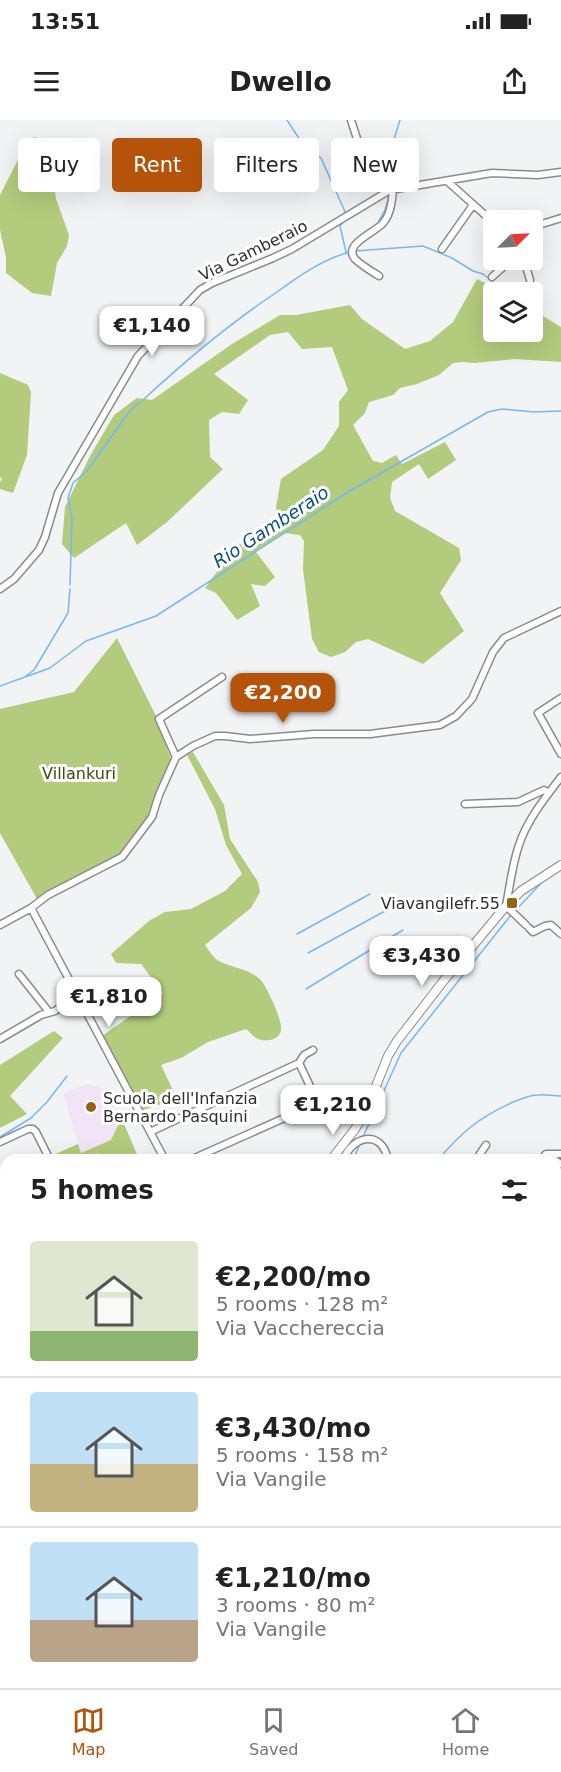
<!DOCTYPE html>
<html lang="en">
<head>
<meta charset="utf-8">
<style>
  :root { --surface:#fff; --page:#f6f6f6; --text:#222; --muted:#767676; --line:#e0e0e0; --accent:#b45309 }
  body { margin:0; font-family:"DejaVu Sans",sans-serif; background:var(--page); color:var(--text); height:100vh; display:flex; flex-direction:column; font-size:22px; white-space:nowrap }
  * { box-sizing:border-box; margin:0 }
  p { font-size:20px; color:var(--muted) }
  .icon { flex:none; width:33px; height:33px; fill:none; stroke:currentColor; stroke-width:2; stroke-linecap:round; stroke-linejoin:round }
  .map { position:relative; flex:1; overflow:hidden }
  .panel { position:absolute; left:0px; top:1034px; width:561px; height:536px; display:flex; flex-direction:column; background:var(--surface); border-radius:18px 18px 0 0; box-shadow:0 6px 24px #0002 }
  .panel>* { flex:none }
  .banner { position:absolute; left:18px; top:18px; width:525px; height:54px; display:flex; gap:12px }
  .needle { width:39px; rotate:66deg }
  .buttons { position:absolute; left:483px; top:90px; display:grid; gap:12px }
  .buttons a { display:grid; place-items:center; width:60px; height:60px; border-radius:6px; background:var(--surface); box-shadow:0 6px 24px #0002; font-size:30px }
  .price { position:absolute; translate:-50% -51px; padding:0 14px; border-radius:12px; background:#fff; color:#222; font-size:20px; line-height:39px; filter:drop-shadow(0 2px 3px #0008) }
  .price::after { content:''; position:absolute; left:50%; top:36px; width:18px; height:14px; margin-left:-9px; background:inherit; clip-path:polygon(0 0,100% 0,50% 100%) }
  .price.active { background:var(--accent); color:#fff }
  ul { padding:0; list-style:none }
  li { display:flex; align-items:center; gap:18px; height:150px; padding:0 30px }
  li+li { border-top:2px solid var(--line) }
  li span { display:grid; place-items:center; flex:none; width:168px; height:120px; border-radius:6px; color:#555 }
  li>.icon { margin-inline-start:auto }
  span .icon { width:72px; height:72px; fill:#fffc; stroke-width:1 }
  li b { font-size:26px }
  h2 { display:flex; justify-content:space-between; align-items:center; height:72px; padding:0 30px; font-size:26px }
  .chip { padding:0 21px; border-radius:6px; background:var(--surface); box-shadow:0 6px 24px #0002; font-size:21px; line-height:54px }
  .chip.active { background:var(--accent); color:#fff }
  .status { display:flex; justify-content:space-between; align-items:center; height:42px; padding:0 30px; background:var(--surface); direction:ltr }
  .status svg { height:16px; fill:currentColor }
  header { display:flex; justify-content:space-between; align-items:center; height:78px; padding:0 30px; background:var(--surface); font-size:27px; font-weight:700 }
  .menu { display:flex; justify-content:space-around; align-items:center; height:84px; border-top:2px solid var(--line); background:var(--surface); font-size:16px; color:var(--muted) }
  .menu a { display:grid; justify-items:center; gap:3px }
  .menu .active { color:var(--accent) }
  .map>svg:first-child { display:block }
  .education { fill:#f2e4f7 }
  .green { fill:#b2cb7c }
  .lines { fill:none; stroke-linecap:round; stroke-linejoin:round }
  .stream { stroke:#75b7f9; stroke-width:1.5 }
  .minor-casing { stroke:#8b8b8c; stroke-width:9 }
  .tertiary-casing { stroke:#8b8b8c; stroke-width:10 }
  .secondary-casing { stroke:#8b8b8c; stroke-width:12 }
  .primary-casing { stroke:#8b8b8c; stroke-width:12 }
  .minor { stroke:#fff; stroke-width:6 }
  .tertiary { stroke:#fff; stroke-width:8 }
  .secondary { stroke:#fff; stroke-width:9 }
  .primary { stroke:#fff; stroke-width:9 }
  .poi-dot { fill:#966317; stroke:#fff; stroke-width:2 }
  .labels { text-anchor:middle; stroke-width:6; stroke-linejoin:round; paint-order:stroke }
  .street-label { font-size:16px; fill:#2f2f2f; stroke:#fff }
  .park-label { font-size:16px; fill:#3a4a09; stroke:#fff }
  .poi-label { font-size:16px; fill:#2f2f2f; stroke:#fff; text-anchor:end }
  .water-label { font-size:18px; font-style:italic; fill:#05518c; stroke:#fff }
</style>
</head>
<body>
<div class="status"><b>13:51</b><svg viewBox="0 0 49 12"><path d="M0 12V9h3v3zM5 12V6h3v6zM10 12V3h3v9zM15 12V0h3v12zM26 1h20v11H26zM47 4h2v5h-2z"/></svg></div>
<header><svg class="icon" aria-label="menu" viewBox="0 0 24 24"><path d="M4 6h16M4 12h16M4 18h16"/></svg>Dwello<svg class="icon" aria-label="share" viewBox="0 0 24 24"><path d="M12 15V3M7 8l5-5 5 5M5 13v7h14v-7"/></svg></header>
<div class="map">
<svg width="561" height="1568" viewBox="0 0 561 1568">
  <rect width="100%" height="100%" fill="#f2f3f4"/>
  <path class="education" d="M87 964 107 969 120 1001 111 1020 81 1033 63 973Z"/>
  <path class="green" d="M34 17 48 22 56 79 69 115 67 126 57 143 51 176 32 173 6 153V137L0 110V75L24 28Z
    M477 159 504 172H494V212H532L533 190 561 207V242L515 239 475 243 463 242 453 243 439 255 417 264 400 268 393 275 369 282 365 293 353 305 373 341 382 343 396 335 402 344 445 322 456 340 428 359 419 344 392 362 390 378 395 391 459 428 461 440 440 473 464 511 423 544 368 519 356 522 345 532 331 537 319 532 312 519 303 449 304 421 300 415 284 413 256 432 275 457 265 466 251 464 260 486 237 500 216 473 205 468 228 437 231 428 280 407 276 387 281 359 323 330 339 306V282L348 270 332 227 302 229 288 212 270 215 214 254 248 280 239 294 222 292 209 300 210 337 223 349 167 402 137 425 126 403 74 438 62 424 65 387 90 336 114 295 137 278 152 280 232 224 280 195H296L350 185 362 199 405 229 430 221 453 202Z
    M0 253 28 265 31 272 27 335 13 373 0 369V362L2 359 0 357Z
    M117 518 157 598 172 642 141 711 120 736 37 779 0 713V589L74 572Z
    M193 632 224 685 230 719 258 762 260 772 251 788 205 825C209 831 214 839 221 842 234 848 254 850 263 863 269 873 280 895 281 907 282 920 266 923 256 918 253 916 249 911 246 909L208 922 181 938 161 945 177 979 143 990 102 916 163 873 141 844 116 843 111 834 149 801 165 792 191 789 225 771 242 754 226 725 215 689 187 635Z
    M54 911 63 918 10 976 27 994 0 1008V945Z
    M120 1001 124 1004 139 1039H102L98 1033 85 1039H56L53 1035 78 1024 81 1033 111 1020Z
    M6 1513V1563H113L105 1568H50L47 1564 39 1568H0V1516Z"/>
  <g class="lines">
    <path class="stream" d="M287 0 298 17 321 38 346 94
      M388 67 384 51 400 0
      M345 100 340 106 346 132
      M377 104 385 90 389 76
      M355 131 423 126 452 138 473 151 483 154 506 172
      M143 280C185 241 229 204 277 172 299 156 323 139 350 132
      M70 465 72 398 68 378 73 363 87 351 129 292 140 282
      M26 556 34 550 68 493 70 469
      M0 566 50 548 86 521 156 496 348 372 488 292 502 289 534 292 561 291
      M516 790 542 762
      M297 814 370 774
      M308 833 385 791
      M306 869 403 810
      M0 1017 31 998 47 982 67 956
      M363 1017 401 933 511 795
      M353 1040 360 1024
      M438 1040C461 1013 478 998 511 983 519 980 528 975 538 975 545 974 553 976 561 976
      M555 1150 561 1151
      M0 1427 6 1423"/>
    <defs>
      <path id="minor" d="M351 0 360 28 385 73
        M447 61 494 103
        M532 107 561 98
        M442 129 473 85
        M524 140 530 160
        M379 156C371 151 361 145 355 139 342 124 377 112 384 102 391 93 392 80 393 70
        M492 157 511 140
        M0 469 14 459 39 430 45 417 58 373 138 236 200 170 212 163 273 138 292 129 390 70 492 53 538 55 561 52
        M561 578 538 593 561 634
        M176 637 159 599 222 557
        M465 684 518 682 544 670 549 673
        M31 788 165 1040
        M0 805 31 788 48 775 122 737 152 697 159 675 176 637 193 626 215 616H225L250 619 314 614H370L440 605 456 596 472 579 493 532 504 518 561 491
        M526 805 506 786C510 766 512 745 519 725 527 700 545 678 561 657
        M529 808 533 812 545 806 551 805 561 814
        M19 854 49 892
        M0 919 41 895 55 891 77 875
        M299 943 304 935 313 930
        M318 983 328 979
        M150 1012 299 943 318 983 190 1040
        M0 1022 28 1009H33L36 1012 50 1040
        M343 1040C353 1015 382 1009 388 1040
        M476 1040 486 1025
        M541 1040 546 1034H561
        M555 1040 561 1044
        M555 1137 561 1139
        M555 1188 561 1191
        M0 1197 6 1194
        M555 1312H561
        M0 1402 6 1399
        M555 1424 561 1422
        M0 1462 6 1459
        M555 1475 561 1472
        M555 1518 561 1517
        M259 1563 260 1568
        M421 1563 425 1568
        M451 1563 454 1568
        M112 1568 121 1563
        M125 1568 173 1563"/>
      <path id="tertiary" d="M331 1040 355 1009 366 991 388 936 397 921 445 859 506 786 521 771 561 745"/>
      <path id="secondary" d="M299 1563 306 1568"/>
      <path id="primary" d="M0 1167 6 1163
        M3 1180 6 1190
        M0 1512 6 1509
        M122 1563 123 1568"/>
    </defs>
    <use href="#minor" class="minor-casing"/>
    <use href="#tertiary" class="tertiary-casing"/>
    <use href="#secondary" class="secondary-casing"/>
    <use href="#primary" class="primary-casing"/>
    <use href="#minor" class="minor"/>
    <use href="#tertiary" class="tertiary"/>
    <use href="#secondary" class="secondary"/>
    <use href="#primary" class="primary"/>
  </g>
  <g class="poi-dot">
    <rect x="506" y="777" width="12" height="12" rx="3"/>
    <circle cx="91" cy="987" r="6"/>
  </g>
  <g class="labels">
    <g class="street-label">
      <text transform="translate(253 130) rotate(-26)" y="6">Via Gamberaio</text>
    </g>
    <g class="park-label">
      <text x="79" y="659">Villankuri</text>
    </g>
    <g class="poi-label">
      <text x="500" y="789">Viavangilefr.55</text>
      <text x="103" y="984" text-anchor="start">Scuola dell'Infanzia<tspan x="103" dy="18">Bernardo Pasquini</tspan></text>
    </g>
    <g class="water-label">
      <text transform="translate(271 407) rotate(-33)" y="6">Rio Gamberaio</text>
    </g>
  </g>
</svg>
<div class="buttons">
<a><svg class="needle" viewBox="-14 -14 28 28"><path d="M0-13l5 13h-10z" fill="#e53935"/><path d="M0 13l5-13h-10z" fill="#767676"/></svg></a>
<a><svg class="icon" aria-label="layers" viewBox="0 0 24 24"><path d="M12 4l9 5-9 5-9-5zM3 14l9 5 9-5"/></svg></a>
</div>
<b class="price" style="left:152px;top:237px">€1,140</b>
<b class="price active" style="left:283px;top:604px">€2,200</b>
<b class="price" style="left:422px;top:867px">€3,430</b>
<b class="price" style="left:109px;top:908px">€1,810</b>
<b class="price" style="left:333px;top:1016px">€1,210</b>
<div class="banner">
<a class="chip">Buy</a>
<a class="chip active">Rent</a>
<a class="chip">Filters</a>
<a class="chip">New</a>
</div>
<section class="panel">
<h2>5 homes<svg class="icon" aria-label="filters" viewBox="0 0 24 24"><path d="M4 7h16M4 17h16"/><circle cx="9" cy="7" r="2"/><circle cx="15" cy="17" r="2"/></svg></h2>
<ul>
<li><span style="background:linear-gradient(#dfe7d0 75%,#8fb573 0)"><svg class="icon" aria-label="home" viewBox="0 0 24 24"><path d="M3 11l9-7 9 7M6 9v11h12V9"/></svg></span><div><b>€2,200/mo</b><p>5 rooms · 128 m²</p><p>Via Vacchereccia</p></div></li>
<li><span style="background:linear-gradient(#bfe0f5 60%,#c2b280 0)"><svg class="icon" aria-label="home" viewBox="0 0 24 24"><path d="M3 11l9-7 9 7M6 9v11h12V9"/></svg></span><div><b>€3,430/mo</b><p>5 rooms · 158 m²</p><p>Via Vangile</p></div></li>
<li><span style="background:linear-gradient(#bfe0f5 65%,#b9a48a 0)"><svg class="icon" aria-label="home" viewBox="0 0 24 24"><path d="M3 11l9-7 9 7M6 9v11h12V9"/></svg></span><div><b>€1,210/mo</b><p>3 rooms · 80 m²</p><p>Via Vangile</p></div></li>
</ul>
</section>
</div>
<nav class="menu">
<a class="active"><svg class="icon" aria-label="map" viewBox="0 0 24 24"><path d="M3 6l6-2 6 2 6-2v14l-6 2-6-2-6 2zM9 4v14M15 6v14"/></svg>Map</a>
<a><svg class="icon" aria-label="saved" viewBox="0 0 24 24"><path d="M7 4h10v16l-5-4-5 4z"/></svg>Saved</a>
<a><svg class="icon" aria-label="home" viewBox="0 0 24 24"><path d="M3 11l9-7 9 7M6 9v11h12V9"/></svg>Home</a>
</nav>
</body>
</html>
